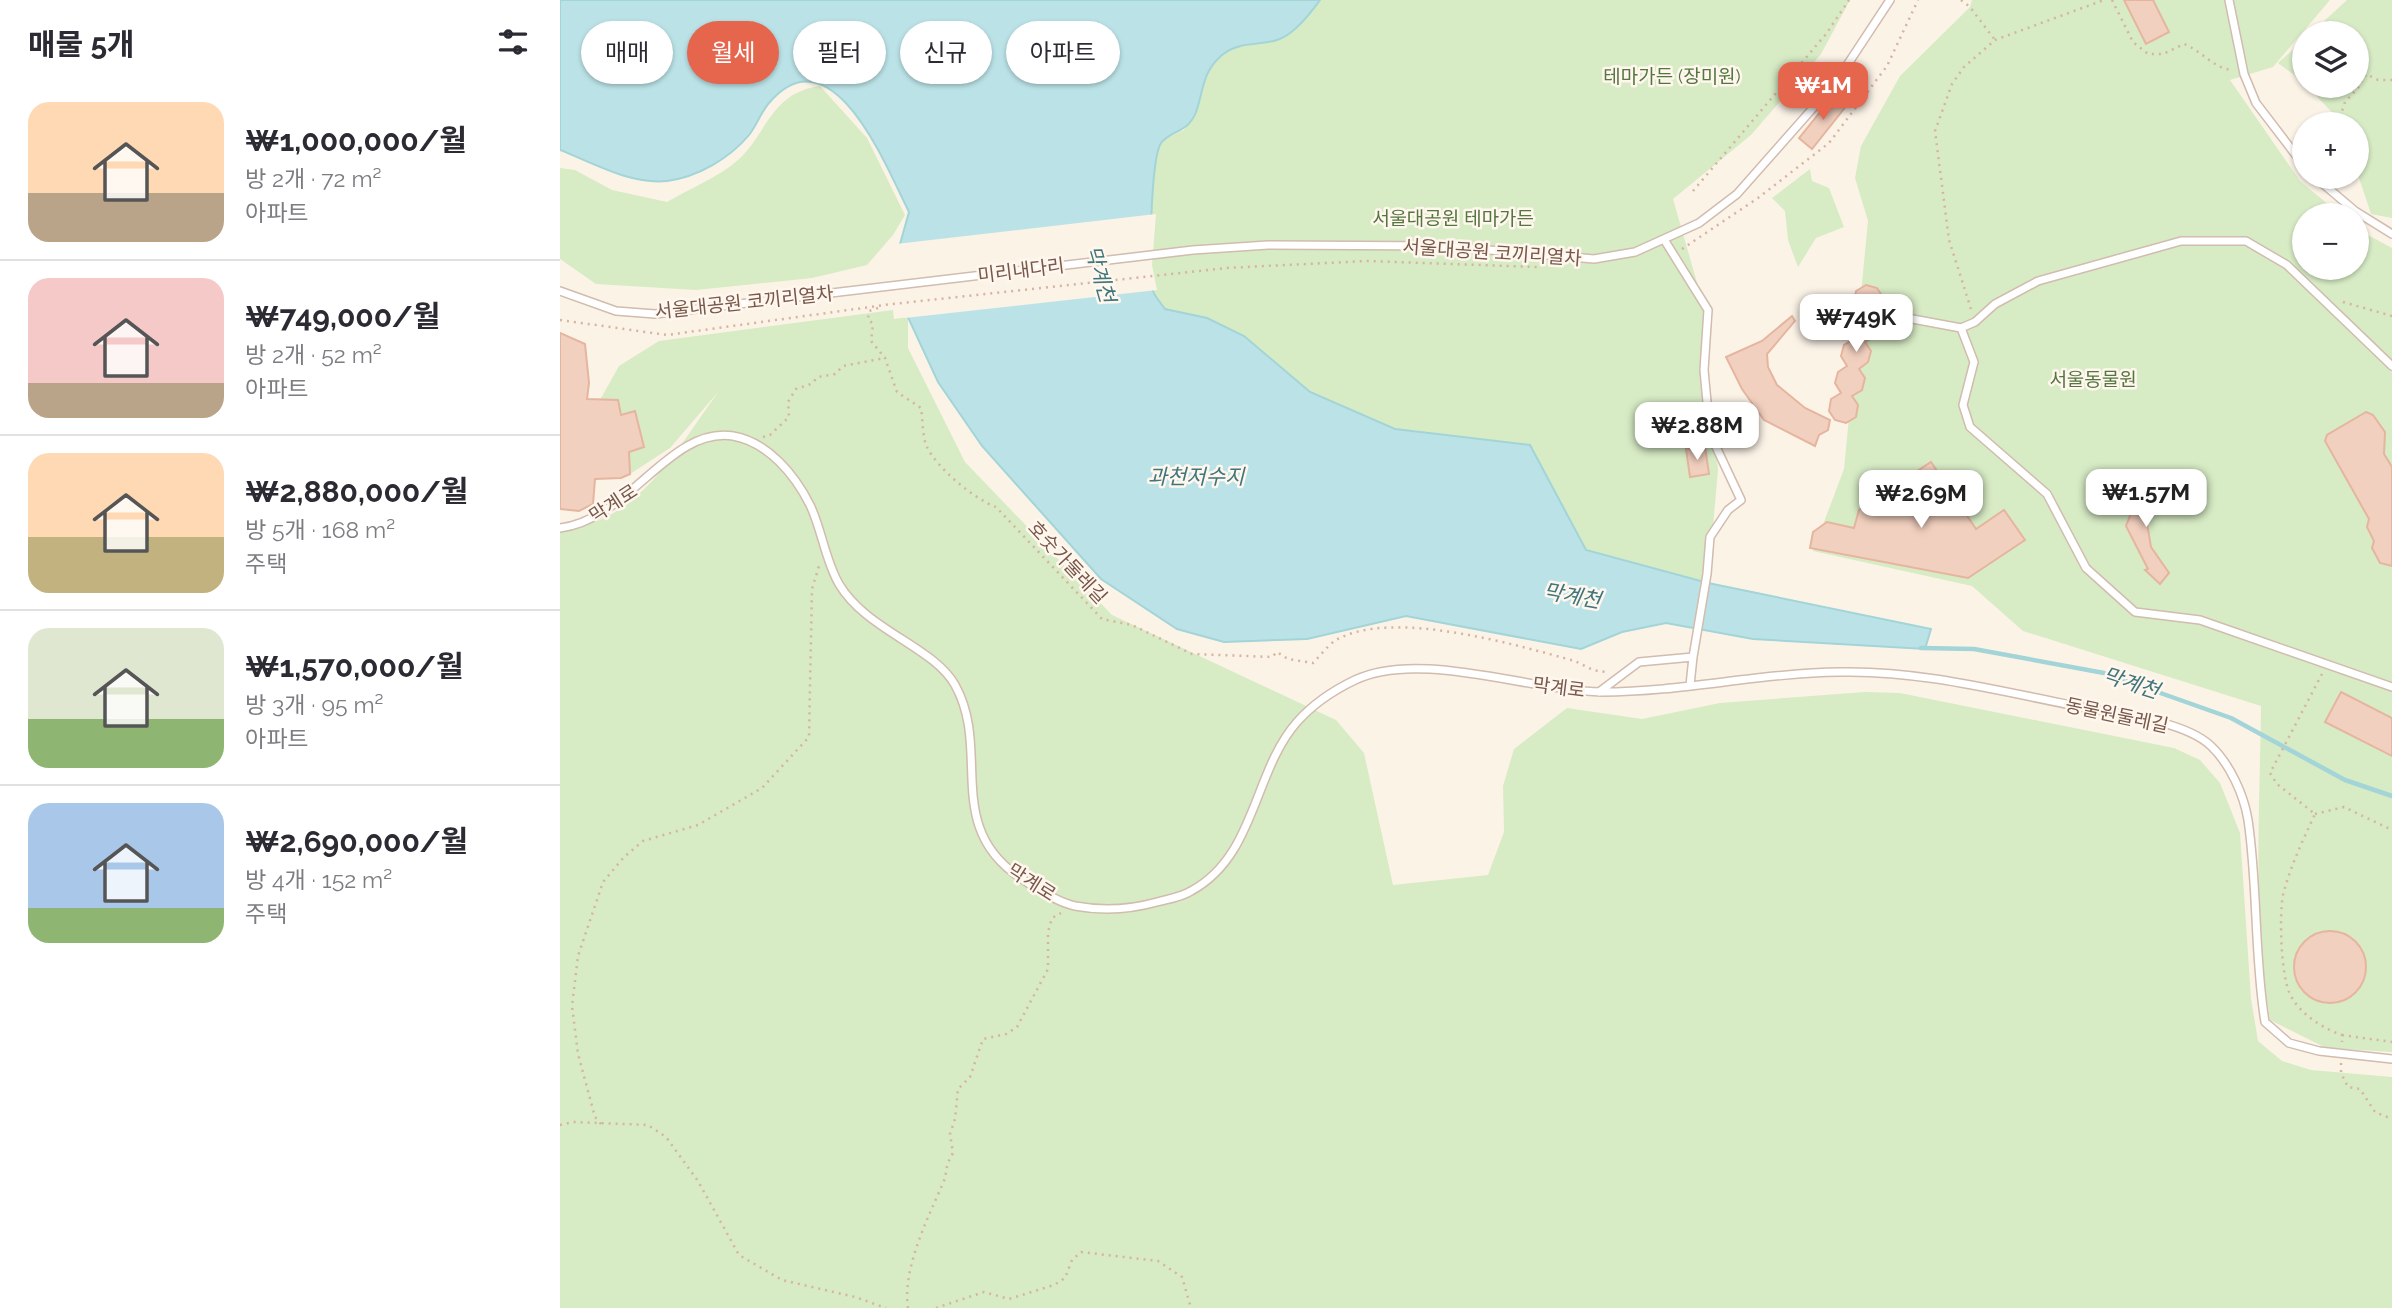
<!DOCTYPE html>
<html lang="ko">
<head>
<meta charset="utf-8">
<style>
  :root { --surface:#fff; --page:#f2f2f3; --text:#2b2b33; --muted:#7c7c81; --line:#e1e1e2; --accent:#e6654d }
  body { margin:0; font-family:Raleway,"Noto Sans KR",sans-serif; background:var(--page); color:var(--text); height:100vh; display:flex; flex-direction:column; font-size:26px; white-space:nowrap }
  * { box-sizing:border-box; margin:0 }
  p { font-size:23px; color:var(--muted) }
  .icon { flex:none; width:38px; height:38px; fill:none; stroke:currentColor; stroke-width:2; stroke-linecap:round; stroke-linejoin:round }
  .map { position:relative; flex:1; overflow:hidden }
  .side { display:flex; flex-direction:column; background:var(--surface); width:560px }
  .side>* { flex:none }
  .guide { position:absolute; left:21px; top:21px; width:665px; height:63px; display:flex; gap:14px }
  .controls { position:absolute; left:1732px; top:21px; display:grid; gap:14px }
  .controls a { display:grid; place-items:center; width:77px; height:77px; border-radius:50%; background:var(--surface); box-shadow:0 2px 5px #0004; font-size:35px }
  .price { position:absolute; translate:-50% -60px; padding:0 16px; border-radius:14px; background:#fff; color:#222; font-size:23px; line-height:46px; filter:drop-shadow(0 2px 4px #0008) }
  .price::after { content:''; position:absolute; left:50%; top:42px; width:21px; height:16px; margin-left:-10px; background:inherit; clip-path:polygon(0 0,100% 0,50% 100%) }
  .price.selected { background:var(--accent); color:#fff }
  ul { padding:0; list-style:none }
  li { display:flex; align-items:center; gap:21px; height:175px; padding:0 28px }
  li+li { border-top:2px solid var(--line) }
  li span { display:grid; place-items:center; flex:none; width:196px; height:140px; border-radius:21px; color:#555 }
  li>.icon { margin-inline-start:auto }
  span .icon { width:84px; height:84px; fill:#fffc; stroke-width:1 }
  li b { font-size:30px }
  h2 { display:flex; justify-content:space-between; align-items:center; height:84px; padding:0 28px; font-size:30px }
  .chip { padding:0 24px; border-radius:32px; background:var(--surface); box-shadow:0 2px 5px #0004; font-size:24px; line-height:63px }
  .chip.selected { background:var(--accent); color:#fff }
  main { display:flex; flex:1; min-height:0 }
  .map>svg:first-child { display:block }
  .green { fill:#d7ebc5 }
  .water { fill:#bbe3e7; stroke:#a2d4d8; stroke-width:2 }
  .pier { fill:#fcf3e7 }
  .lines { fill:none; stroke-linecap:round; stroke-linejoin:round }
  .stream { stroke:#a2d4d8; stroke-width:4.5 }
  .building { fill:#f2d0bf; stroke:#e5b59f; stroke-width:2 }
  .pedestrian-tunnel { stroke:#dbccc0; stroke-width:10; stroke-dasharray:10 5; stroke-linecap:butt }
  .service-casing { stroke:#d1bcaf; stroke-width:10 }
  .path { stroke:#d7b3a2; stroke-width:2.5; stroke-dasharray:2 5; stroke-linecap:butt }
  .service { stroke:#fff; stroke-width:7 }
  .labels { text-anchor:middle; stroke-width:5; stroke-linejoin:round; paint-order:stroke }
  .park-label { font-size:19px; fill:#547740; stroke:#fff7ee }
  .street-label { font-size:19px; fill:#77584b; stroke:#fff7ee }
  .water-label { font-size:21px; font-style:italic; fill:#3f767c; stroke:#fff7ee }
</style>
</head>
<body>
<main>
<section class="side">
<h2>매물 5개<svg class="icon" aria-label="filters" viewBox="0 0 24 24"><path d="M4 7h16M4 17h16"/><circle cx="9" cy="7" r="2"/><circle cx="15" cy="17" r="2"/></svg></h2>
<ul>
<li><span style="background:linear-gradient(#ffd9b3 65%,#b9a48a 0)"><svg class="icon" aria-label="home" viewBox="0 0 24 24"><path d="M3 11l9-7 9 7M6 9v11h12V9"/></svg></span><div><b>₩1,000,000/월</b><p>방 2개 · 72 m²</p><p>아파트</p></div></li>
<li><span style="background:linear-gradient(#f6c9c9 75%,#b9a48a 0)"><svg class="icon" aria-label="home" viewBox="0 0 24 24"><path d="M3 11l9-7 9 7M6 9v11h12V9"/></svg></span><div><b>₩749,000/월</b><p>방 2개 · 52 m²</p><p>아파트</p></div></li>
<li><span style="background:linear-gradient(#ffd9b3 60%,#c2b280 0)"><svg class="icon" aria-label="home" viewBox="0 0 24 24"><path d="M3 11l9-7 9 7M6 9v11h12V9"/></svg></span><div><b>₩2,880,000/월</b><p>방 5개 · 168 m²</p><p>주택</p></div></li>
<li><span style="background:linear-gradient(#dfe7d0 65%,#8fb573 0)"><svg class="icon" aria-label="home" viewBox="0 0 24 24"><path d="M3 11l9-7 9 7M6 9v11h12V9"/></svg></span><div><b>₩1,570,000/월</b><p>방 3개 · 95 m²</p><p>아파트</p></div></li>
<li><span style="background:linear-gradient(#a9c7e8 75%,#8fb573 0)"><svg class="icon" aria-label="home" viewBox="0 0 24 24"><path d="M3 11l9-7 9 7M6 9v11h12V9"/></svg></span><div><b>₩2,690,000/월</b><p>방 4개 · 152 m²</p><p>주택</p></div></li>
</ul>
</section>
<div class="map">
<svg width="1832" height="1308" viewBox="0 0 1832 1308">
  <rect width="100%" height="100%" fill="#fcf3e7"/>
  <path class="green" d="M760 0H1290L1261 54 1191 135 1113 199 1142 300 1158 470 1148 583 1026 550 970 445 835 429 749 392 684 336 647 318 605 309 594 294 589 266 594 158 602 140 624 130 635 114 645 73 658 58 670 48 719 40Z
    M1412 0H1770L1713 67 1670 80 1740 181 1781 215H1745V268H1797V229L1832 248V1052L1766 1048 1710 1020C1692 919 1700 808 1701 706L1463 631 1412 586 1253 551 1284 469 1308 221 1295 178 1301 146 1340 76 1410 7Z
    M1787 0H1832V218L1811 214 1797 172V124H1783L1747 86H1797V33H1751Z
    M1745 39V83L1718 63Z
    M260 86 307 138 345 215 333 235 307 265 252 278 136 290 36 284 0 259V168L15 170 52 190 107 202C129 189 159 177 178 160 208 133 210 93 260 86Z
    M1250 169 1252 181 1269 188 1284 227 1256 238 1238 267 1228 240 1225 211 1212 198Z
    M333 310 334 319 348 317V348L405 462 552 615 776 720 804 753 833 885 928 875 944 832 943 786 954 749 1007 708 1082 719 1160 703 1305 692 1340 693 1614 748 1640 760 1660 783 1680 833 1691 999 1698 1041 1722 1061 1751 1070 1832 1077V1308H0V530C79 524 117 448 159 391L110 448 70 474 69 452 84 447 75 412 61 415 58 401 40 400 59 366 99 341Z"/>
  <path class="water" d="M0 0H760C750 14 734 35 717 40 698 46 679 41 662 55 642 72 644 89 636 112 628 133 611 130 601 143 591 158 588 270 593 291 595 297 601 303 605 309L647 318 684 336 750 392 835 429 970 445 1026 550 1148 583 1371 629 1365 649 1193 639 1106 623 1062 632 1021 649 846 616 747 639 664 642 617 629 541 579 422 446 378 382 346 313 340 244 349 212C326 166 272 29 209 103 201 112 197 125 189 135 170 158 138 177 107 181 71 185 33 163 0 150Z"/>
  <path class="pier" d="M596 214 592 265 597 290 345 318 342 313 336 244Z"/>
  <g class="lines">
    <path class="stream" d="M1361 648 1414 649 1544 673 1671 718 1785 780 1832 796"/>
  </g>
  <path class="building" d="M1564 0H1593L1609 32 1586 44Z
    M1274 95 1287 105 1252 149 1239 138Z
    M1306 285 1317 288 1323 297 1321 308 1311 315 1317 324 1315 336 1305 342 1311 351 1308 362 1299 369 1305 378 1302 390 1292 396 1298 405 1296 417 1286 423 1275 420 1269 411 1271 399 1281 393 1275 383 1278 372 1287 366 1281 356 1284 345 1294 339 1287 329 1290 318 1300 312 1294 302 1296 291Z
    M1232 316 1235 321 1207 354 1208 367 1217 385 1245 408 1270 420 1268 430 1259 435 1255 446 1204 420 1182 389 1166 357 1202 341Z
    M0 333 25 344 29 383 27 399 58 400 61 415 75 411 84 447 69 452 70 474 61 478 35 479 33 504 19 511 0 509Z
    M1806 412 1813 415 1825 432 1824 454 1832 467V566L1820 563 1812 548 1814 541 1807 527 1809 519 1765 441 1767 435Z
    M1145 447 1149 474 1130 477 1126 449Z
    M1371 462 1416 529 1444 510 1465 540 1408 578 1250 548 1253 532 1267 522 1294 528 1299 510Z
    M1596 472 1603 481 1591 498 1586 518 1591 547 1609 573 1600 584 1585 570 1588 569 1566 526 1581 488Z
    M1781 692 1832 718V756L1765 722Z
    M1734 967a36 36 0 1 1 72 0a36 36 0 1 1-72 0Z"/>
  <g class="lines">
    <path class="pedestrian-tunnel" d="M1295 305 1315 312"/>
    <defs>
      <path id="service" d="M1669 0 1684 74 1696 103 1745 167
        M1755 177 1795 211 1832 234
        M0 291 56 311 95 314 633 250 708 245 883 246 1034 259 1075 252 1139 223 1177 194 1276 82 1330 0
        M1315 312 1401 328 1414 362 1403 405 1410 427 1487 494 1526 568 1575 612 1640 620 1832 687
        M1401 328 1415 322 1435 304 1478 281 1621 241H1686L1727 265 1832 366
        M0 528C69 520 110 426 173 436 208 442 235 475 250 505 262 530 265 560 279 584 306 630 374 647 395 685 432 751 382 827 462 879 477 889 497 902 515 906 542 911 572 909 597 902 608 899 622 897 631 891 696 856 693 772 737 722 753 704 774 690 795 680 859 649 970 691 1042 692 1122 692 1200 673 1280 672 1363 670 1446 693 1527 708 1562 714 1626 722 1651 746 1670 764 1684 795 1688 820 1698 887 1694 955 1705 1022L1729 1043 1759 1051 1832 1059
        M1130 685 1133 657
        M1039 692 1079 662 1133 657 1147 574 1150 537 1168 510 1181 500 1150 434 1144 370 1148 310 1105 241"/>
    </defs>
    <use href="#service" class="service-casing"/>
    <path class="path" d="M1401 0 1410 7 1435 40
      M1552 0 1573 42 1588 54H1603L1624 44C1642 51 1654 69 1673 70
      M1778 124 1785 102 1798 88 1806 74 1818 80H1832
      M1133 191 1266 34 1289 0
      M1122 249 1198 198 1269 143 1327 66 1358 0
      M1783 302 1832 316
      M318 308 309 311 308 319 313 324 311 341 325 358 337 392 361 408C363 420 362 436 367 447 377 468 414 499 436 507L542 619 572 625 632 654 712 657 717 652 728 659 753 663C760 656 768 645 776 640 832 608 956 645 1015 661L1033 670 1046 672
      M1411 309 1389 240 1375 131 1392 84 1404 67 1435 40 1544 0
      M0 320 107 335 332 304 666 268 807 261 978 267
      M203 437 210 435 229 417 228 402 236 389 251 384 258 377 275 374 283 366 325 358
      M1762 674 1710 773 1717 784 1755 814C1743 840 1730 867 1723 895 1719 916 1721 972 1729 992 1738 1013 1762 1028 1782 1035V1042
      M1755 814 1784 807 1832 830
      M1782 1035 1832 1042
      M1781 1063V1073L1788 1087 1800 1089 1815 1112 1832 1119
      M41 1124 35 1117 18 1054 12 1006 18 956 43 882 64 857 83 841 138 825 202 788 249 737 252 589 259 566
      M0 1125 13 1122 88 1125 106 1137 138 1181 179 1255 222 1280 295 1297 326 1308
      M348 1308C342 1269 368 1218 383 1183 388 1172 384 1167 393 1153L390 1134 395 1119 398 1089 410 1077 423 1039 446 1034 457 1027 488 969V932L492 918 501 913
      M376 1308 424 1292 449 1299 494 1285 505 1278 512 1260 521 1252 598 1261 622 1277 631 1308"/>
    <use href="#service" class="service"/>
  </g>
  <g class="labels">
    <g class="park-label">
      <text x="1112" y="83">테마가든 (장미원)</text>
      <text x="893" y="225">서울대공원 테마가든</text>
      <text x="1533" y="386">서울동물원</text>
    </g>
    <g class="street-label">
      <text transform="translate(932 252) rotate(4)" y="7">서울대공원 코끼리열차</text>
      <text transform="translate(461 270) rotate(-7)" y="7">미리내다리</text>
      <text transform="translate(184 302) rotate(-6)" y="7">서울대공원 코끼리열차</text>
      <text transform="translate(53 503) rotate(-33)" y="7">막계로</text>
      <text transform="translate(508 562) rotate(47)" y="7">호숫가둘레길</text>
      <text transform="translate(999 687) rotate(7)" y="7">막계로</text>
      <text transform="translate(1557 715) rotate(12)" y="7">동물원둘레길</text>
      <text transform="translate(472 882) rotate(32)" y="7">막계로</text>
    </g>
    <g class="water-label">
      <text transform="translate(540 274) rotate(74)" y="7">막계천</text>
      <text x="636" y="484">과천저수지</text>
      <text transform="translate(1012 596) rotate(10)" y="7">막계천</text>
      <text transform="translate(1571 683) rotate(18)" y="7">막계천</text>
    </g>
  </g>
</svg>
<div class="controls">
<a><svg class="icon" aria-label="layers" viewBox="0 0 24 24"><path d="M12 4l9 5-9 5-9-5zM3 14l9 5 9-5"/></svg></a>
<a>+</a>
<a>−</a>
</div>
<b class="price selected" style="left:1263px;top:122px">₩1M</b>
<b class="price" style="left:1296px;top:354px">₩749K</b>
<b class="price" style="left:1137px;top:462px">₩2.88M</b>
<b class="price" style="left:1586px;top:529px">₩1.57M</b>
<b class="price" style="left:1361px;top:530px">₩2.69M</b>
<div class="guide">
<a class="chip">매매</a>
<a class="chip selected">월세</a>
<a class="chip">필터</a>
<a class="chip">신규</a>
<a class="chip">아파트</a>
</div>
</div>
</main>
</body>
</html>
